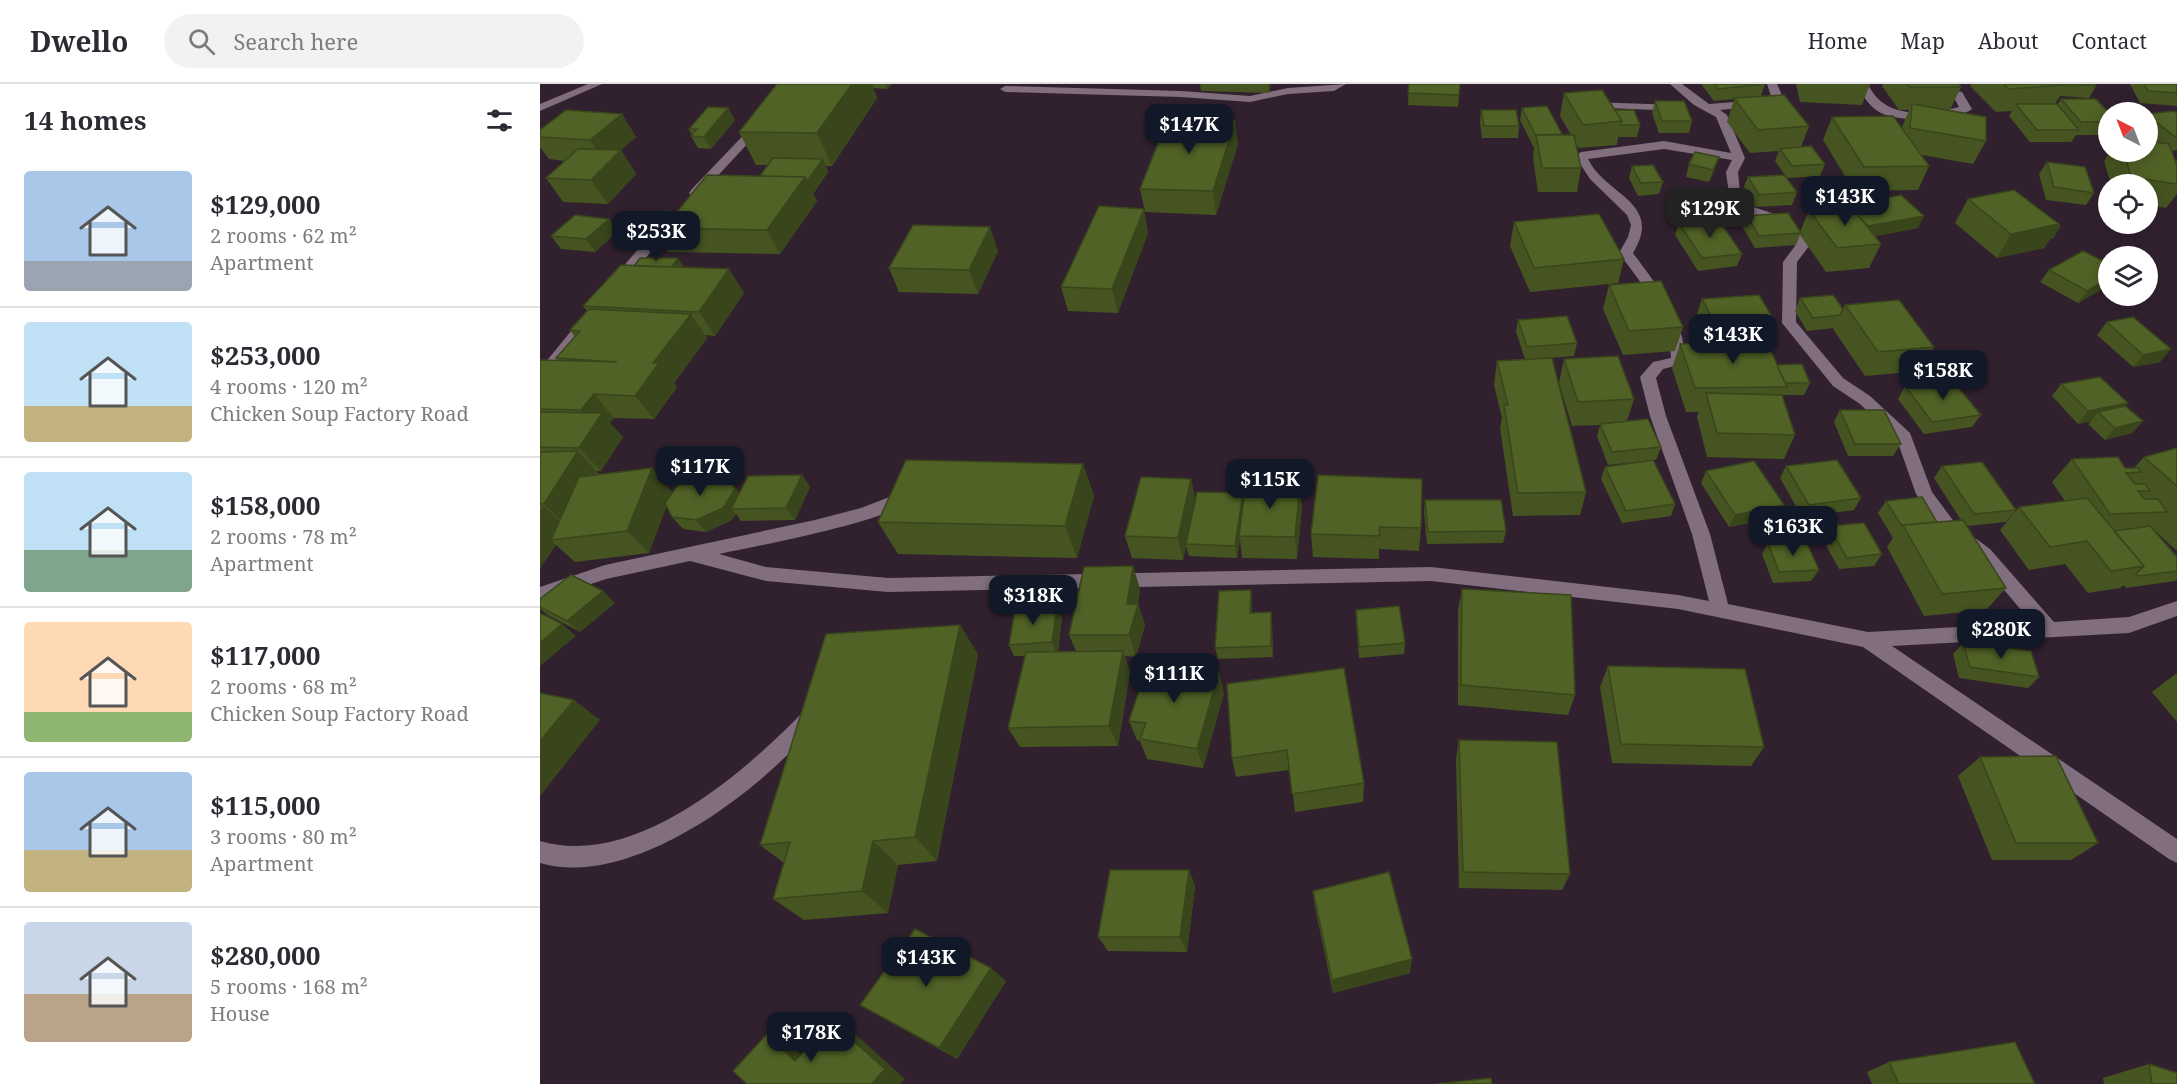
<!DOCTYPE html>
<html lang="en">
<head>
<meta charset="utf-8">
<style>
  :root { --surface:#fff; --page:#f2f2f3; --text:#2b2b33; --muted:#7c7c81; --line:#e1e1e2; --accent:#111827 }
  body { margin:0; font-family:"Noto Serif",serif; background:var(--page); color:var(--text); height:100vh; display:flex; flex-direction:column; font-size:22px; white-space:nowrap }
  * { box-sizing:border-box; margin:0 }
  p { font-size:20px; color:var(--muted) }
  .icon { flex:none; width:33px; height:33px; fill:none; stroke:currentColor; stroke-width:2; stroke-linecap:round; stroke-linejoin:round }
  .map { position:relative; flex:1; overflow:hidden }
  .side { display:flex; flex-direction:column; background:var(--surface); width:540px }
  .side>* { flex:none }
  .needle { width:39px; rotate:318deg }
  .tools { position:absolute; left:1558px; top:18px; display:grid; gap:12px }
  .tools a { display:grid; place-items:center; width:60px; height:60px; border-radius:50%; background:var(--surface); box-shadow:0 3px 15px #0003; font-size:30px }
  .price { position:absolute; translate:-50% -51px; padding:0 14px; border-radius:12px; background:var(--accent); color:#fff; font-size:20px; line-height:39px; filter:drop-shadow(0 2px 3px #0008) }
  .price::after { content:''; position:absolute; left:50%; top:36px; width:18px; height:14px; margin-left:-9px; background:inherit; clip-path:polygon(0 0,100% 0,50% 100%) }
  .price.selected { background:#222; color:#fff }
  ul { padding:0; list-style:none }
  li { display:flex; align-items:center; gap:18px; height:150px; padding:0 24px }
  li+li { border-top:2px solid var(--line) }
  li span { display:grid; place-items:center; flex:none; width:168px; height:120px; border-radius:6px; color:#555 }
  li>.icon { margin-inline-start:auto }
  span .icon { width:72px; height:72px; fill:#fffc; stroke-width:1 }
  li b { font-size:26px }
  h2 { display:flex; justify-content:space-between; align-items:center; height:72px; padding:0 24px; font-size:26px }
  header { display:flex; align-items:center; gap:36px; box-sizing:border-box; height:84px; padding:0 30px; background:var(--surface); border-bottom:2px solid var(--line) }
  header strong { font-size:28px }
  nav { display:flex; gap:33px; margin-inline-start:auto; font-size:21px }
  .search { width:420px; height:54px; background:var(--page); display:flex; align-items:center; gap:15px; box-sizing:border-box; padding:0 21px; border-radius:33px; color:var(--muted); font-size:22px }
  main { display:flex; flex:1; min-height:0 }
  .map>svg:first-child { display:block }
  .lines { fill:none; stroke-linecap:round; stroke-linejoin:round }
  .minor { fill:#816e7e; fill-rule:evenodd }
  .wall { fill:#465421 }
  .shaded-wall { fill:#39451b }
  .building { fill:#516226; stroke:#39451b; stroke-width:1.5 }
</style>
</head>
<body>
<header>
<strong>Dwello</strong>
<div class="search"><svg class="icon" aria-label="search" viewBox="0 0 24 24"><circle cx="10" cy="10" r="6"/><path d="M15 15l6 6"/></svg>Search here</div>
<nav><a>Home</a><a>Map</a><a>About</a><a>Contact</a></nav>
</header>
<main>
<section class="side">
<h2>14 homes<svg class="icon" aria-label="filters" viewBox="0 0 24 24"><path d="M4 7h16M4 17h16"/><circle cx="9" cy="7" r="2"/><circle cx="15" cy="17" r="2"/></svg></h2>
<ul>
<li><span style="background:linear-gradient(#a9c7e8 75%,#9aa5b1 0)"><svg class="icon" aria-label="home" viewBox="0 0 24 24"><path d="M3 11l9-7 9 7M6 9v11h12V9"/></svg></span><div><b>$129,000</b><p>2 rooms · 62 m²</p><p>Apartment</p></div></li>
<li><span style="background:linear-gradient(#bfe0f5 70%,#c2b280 0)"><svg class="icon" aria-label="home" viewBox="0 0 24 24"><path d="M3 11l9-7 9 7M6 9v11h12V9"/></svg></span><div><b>$253,000</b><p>4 rooms · 120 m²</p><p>Chicken Soup Factory Road</p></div></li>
<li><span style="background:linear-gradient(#bfe0f5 65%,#7fa58c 0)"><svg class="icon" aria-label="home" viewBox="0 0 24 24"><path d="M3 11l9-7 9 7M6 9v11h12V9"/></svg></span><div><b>$158,000</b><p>2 rooms · 78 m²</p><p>Apartment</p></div></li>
<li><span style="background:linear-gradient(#ffd9b3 75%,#8fb573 0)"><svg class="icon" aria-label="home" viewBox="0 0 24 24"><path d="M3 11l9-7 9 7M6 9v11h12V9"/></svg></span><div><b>$117,000</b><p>2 rooms · 68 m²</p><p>Chicken Soup Factory Road</p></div></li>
<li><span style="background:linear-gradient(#a9c7e8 65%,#c2b280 0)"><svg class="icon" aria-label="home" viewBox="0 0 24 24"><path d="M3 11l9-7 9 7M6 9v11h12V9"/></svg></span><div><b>$115,000</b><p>3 rooms · 80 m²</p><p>Apartment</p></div></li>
<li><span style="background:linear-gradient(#c9d6e8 60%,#b9a48a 0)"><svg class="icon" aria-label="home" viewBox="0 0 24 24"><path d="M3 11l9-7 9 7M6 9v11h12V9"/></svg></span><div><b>$280,000</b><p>5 rooms · 168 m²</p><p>House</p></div></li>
</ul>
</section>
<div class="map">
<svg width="1637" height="1000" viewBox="0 0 1637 1000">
  <rect width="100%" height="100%" fill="#31212f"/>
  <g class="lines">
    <path class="minor" d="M48 0H62L0 27V20Z
      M806 0 794 7 748 10 710 18 641 13 465 8 460 5 465 2 641 7 710 12 748 4Z
      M1130 0H1142L1169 20 1232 15 1227 0H1237L1245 18 1243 20 1180 26 1187 31 1205 74 1198 88 1201 119 1253 136 1254 139 1269 162 1257 178 1256 238 1303 294 1330 312 1370 349 1392 408 1415 439 1450 465 1514 538 1589 533 1637 517V532L1589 549 1352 562 1637 755V779L1629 775 1323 563 1138 525 891 497 348 508 226 497 150 477 66 495 0 517V503L65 481 275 436 321 424 365 407 371 409 373 413C360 436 211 463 179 470L226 483 348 494 891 483 1138 511 1169 517 1152 450 1110 332 1100 293 1113 278 1131 274C1130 232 1102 201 1079 169L1088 153 1091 141 1087 131 1050 95 1035 72 1041 68 1124 57 1191 69 1176 33 1154 21ZM1124 65 1192 76 1186 88 1191 124 1243 142 1255 162 1243 178 1242 239 1293 302 1320 320 1357 356 1376 410 1403 449 1438 475 1492 539 1328 548 1188 520 1170 450 1126 332 1116 294 1123 285 1143 280 1145 277C1145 234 1117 202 1093 169 1124 118 1066 112 1048 75Z
      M1318 0H1328C1344 36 1387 31 1419 23L1412 10 1418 7 1422 8 1432 25C1416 38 1358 38 1341 29 1329 23 1322 11 1318 0Z
      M1049 18 1139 21 1145 24 1139 27 1045 23V19Z
      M220 37 226 40 224 42 159 112H151L149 109 151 106 216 38Z
      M132 130 138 134 137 137 81 203H71L69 200 71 197 127 131Z
      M50 229 55 230 57 233 55 236 5 299 0 300V285L45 230Z
      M270 625 277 628 280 634C273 650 256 663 243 675 189 728 80 803 0 779V757C94 785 203 690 263 628Z"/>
  </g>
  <path class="wall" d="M237 0H352L347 5 333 4 337 14 292 82H286L288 88 273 110 277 117 240 170 128 168 112 144 137 128 220 92 228 81H216L199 48Z
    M660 0H731L729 9 661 7Z
    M869 0 919 11 918 23 868 21Z
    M1161 0H1225L1221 12 1202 14 1269 42 1261 63 1285 80 1280 92 1247 94 1235 77 1239 67 1210 69 1187 38 1194 15 1174 17Z
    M1256 0H1330L1322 21 1260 18Z
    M1343 0H1419L1421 3 1410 26H1405L1446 57 1433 80 1382 71 1389 82 1378 106 1314 107 1283 56 1292 33 1362 43 1369 26H1359L1342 2Z
    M1431 0H1555L1556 2 1549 14 1520 12 1515 20 1517 21 1521 15 1569 29V51H1536L1531 58H1490L1469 32 1472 27 1456 28 1430 2Z
    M1590 0H1637V22L1600 19Z
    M1024 9 1075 26 1100 41 1097 53H1078L1077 61 1039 64 1035 58 1041 84 1037 108H998L993 74 994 64 980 36 982 24 1022 50V51H1031L1020 32Z
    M1115 17 1152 37 1149 49H1119L1112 29Z
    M188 24 195 36 171 65 158 64 151 52 152 51 149 45Z
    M941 26 979 42 978 54H942L940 38Z
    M1637 29V66L1632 67 1635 77H1637V110L1626 124 1608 121V100H1571L1564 77 1570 68H1608L1619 59 1608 50V30Z
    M82 30 96 53 81 66 96 90 68 120 23 118 6 94 25 77 9 75 0 63V46Z
    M698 60 676 131 605 128 600 105Z
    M1507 78 1554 109 1546 121 1506 116 1499 90Z
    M1149 80 1175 85 1169 98 1146 93Z
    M1092 82 1123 98 1119 110 1098 112 1089 94Z
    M1208 93 1257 108 1252 121 1215 123 1203 105Z
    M1428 115 1521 142 1513 154 1510 155 1504 164 1457 174 1415 139Z
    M1306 121 1378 144 1335 152 1341 160 1329 184 1286 188 1260 151 1256 161 1215 164 1203 144 1207 132 1260 148 1269 126 1305 123Z
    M974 138 1084 175 1078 199 990 208 970 162Z
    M1139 139 1202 170 1197 182 1158 187 1135 151Z
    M78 147 55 168 21 165 11 152Z
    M608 149 578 229 528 227 521 203Z
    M458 167 438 210 359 208 349 184Z
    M1569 180V201L1538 219 1500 198 1509 186Z
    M144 183 204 209 175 252 165 251 167 254 134 299 137 303 114 335 74 334 70 339 83 353 61 387H56L59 390 112 384 132 408 130 412 196 404 199 409 262 391 270 403 255 436 201 437 196 430 192 436 166 448 143 445 132 433 126 422 109 469 35 478 16 461 0 484V276H18L16 274 35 253 30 246 47 227 43 222Z
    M1069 201 1143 243 1135 267 1083 271 1063 225Z
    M1260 214 1303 225 1305 221 1394 263 1380 287 1325 292 1293 245 1294 244 1267 247 1255 227Z
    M1162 215 1237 241 1228 261 1237 281 1270 299 1264 311H1243L1242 313 1255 351 1244 375 1167 373 1157 333 1159 328H1146L1132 284 1140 260H1164L1154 239Z
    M978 236 1037 259 1034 272 997 275 1046 408 1040 431 973 432 960 344 962 334 954 301 957 277 985 275 976 248Z
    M1567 238 1620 278 1593 283 1557 251Z
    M1024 275 1094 315 1087 337 1121 363 1116 376 1068 381 1057 352 1060 341 1032 342 1019 299Z
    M1521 300 1588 319 1586 322 1603 337 1592 349 1565 356 1548 340 1551 337 1538 340 1512 312Z
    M1365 302 1441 331 1432 343 1384 350 1358 315Z
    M1300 326 1361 360 1353 372H1308L1294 338Z
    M1637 364V467L1612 444 1637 473V495L1635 497 1586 504 1584 501 1580 504 1548 509 1525 480 1489 486 1460 446 1479 423 1525 417 1512 398 1532 375 1585 384H1594L1604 373Z
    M543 380 554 412 537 474 358 470 338 438Z
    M1246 382 1321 414 1314 426 1262 433 1240 394Z
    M1402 382 1476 426 1466 438 1427 442 1466 504 1446 526 1384 532 1347 463 1353 454 1338 429 1346 417 1397 438 1421 436 1394 394Z
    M1065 383 1135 420 1131 432 1082 439 1061 395Z
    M1166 387 1238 433 1189 443 1161 399Z
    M778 391 881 444 879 467 839 465V475L773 473 771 450Z
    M651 395 655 416 704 414 762 422 757 475 702 474 700 456 697 474 649 472 646 462 643 476 592 474 585 452Z
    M885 416 966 447 963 459 887 460 884 428Z
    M1289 442 1342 470 1334 482 1299 485 1282 454Z
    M1228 459 1279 486 1271 497 1233 499 1222 470Z
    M600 505 598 520 605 541 596 573 585 572 590 588 578 662 480 663 468 644 485 572H474L469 561 517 523 522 534 518 568 536 567 529 551Z
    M922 505 1035 611 1028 631 918 621V527Z
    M0 515 75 519 40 548 8 531 0 525Z
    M712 517V529L732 539 733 573 678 575 675 564Z
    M816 526 865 559 864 570 819 574 816 538Z
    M420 541 438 571 397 777 358 781 348 829 264 836 233 815 244 779 220 761Z
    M1423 559 1499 593 1488 604 1419 594 1413 570Z
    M1068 582 1224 663 1211 682 1072 679 1060 603Z
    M1637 589V638L1612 608Z
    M687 600 824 699 823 718 755 728 750 686 696 693 692 674Z
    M684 609 663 684 607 675 600 657 597 656 589 637Z
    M919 656 1030 790 1022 806 919 804 916 675Z
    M1440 673 1558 759 1531 776H1452L1418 692Z
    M649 786 655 802 647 868 568 867 558 853Z
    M773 807 870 889 793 909 775 823Z
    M466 897 417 975 320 921Z
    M1349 978 1495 1000H1332L1327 988Z
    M1609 980 1637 1000H1564L1563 994Z"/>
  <path class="shaded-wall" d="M312 0H332L337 14 292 82 277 49Z
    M345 0H352L347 5Z
    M728 0H731L729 9Z
    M188 24 195 36 171 65 164 53Z
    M82 30 96 53 81 66 96 90 68 120 51 96 66 80 50 56Z
    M695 37 698 60 676 131 673 107Z
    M1179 73 1175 85 1169 98 1173 86Z
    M283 75 288 88 273 110 277 117 240 170 227 146 265 93Z
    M604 125 608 149 578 229 572 205Z
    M1384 132 1378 144 1322 154 1328 142Z
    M69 135 78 147 55 168 46 155Z
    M1519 140 1521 142 1513 154 1510 155 1504 164 1457 174 1471 150Z
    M450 143 458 167 438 210 429 186Z
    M138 174 146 186 126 191Z
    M189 185 204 209 175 252 159 228Z
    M1569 194V201L1538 219 1547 207Z
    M151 230 167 254 134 299 137 303 114 335 95 312 113 279Z
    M1631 265 1620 278 1593 283 1603 271Z
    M54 310 74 334 70 339 83 353 61 387 39 364 54 342 41 326Z
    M1588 319 1577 332 1558 328 1551 337 1538 340 1548 327Z
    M1603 337 1592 349 1565 356 1575 344Z
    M38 367 60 391 27 443 4 420Z
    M543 380 554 412 537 474 525 442Z
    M112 384 132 408 109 469 87 447Z
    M262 391 270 403 255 436 246 424Z
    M187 392 196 404 204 417 191 425 196 430 192 436 166 448 156 436Z
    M651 395 656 419 643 476 638 454Z
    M760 399 762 422 757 475 755 453Z
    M703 409 705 421 699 452 700 456 697 474 695 462Z
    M1244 421 1238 433 1189 443 1195 431Z
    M4 422 27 445 11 456 16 461 0 484V427Z
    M593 482 600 505 597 521 598 520 605 541 596 573 589 551 587 520Z
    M711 506 712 517V540L710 529Z
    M63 507 75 519 40 548 27 537Z
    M517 523 522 534 517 570 512 558Z
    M731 528 732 539 733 573 731 562Z
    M22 540 36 552 0 582V559Z
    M420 541 438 571 397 777 375 753Z
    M583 567 590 588 578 662 569 642Z
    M679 588 684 609 663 684 657 665Z
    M34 616 60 636 0 712V657Z
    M333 757 358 781 348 829 322 807Z
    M649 786 655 802 647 868 640 853Z
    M872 875 870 889 793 909 792 896Z
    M451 884 466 897 417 975 399 964Z
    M292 938 314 949 365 995 360 1000H332Z
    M227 950 251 961 278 987 255 977Z"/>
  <path class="building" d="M237 0H312L277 49 199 48Z
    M869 0H920L919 11 868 9Z
    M1174 0H1225L1178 5Z
    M1367 0H1419L1421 3H1369Z
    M1464 0H1525L1526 1 1468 5Z
    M1526 0H1555L1556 2Z
    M1604 0H1637V9L1608 7Z
    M1062 6 1082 37 1043 41 1024 9Z
    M1244 11 1269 42 1218 46 1194 14Z
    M1521 15H1556L1569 29V38H1541Z
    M1115 17H1144L1152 37H1122Z
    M1372 20 1446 33V57L1370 44Z
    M1476 20H1517L1539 46H1497Z
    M1007 22 1022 50 996 51V52L982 24Z
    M168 23 188 24 164 53 151 52 157 45H149Z
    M26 26 82 30 50 56 0 53V46Z
    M941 26H976L979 42H944Z
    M1075 26H1094L1100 41H1081L1082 37Z
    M1634 27 1637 29V54L1608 32V30Z
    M1353 32 1389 82 1324 83 1292 33Z
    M628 34 695 37 673 107 600 105Z
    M996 51H1034L1041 84H1002Z
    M1608 57 1629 60 1637 82V100L1591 93 1584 68H1608Z
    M1271 62 1285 80 1252 82 1240 65Z
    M38 65 81 66 51 96 6 94Z
    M1155 68 1179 73 1173 86 1149 80Z
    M233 74 283 75 267 97 265 93 220 92Z
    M1507 78 1545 83 1554 109 1514 103Z
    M1113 81 1123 98 1101 99 1092 82Z
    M167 91 265 93 227 146 112 144 127 127 137 128Z
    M1244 91 1257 108 1219 111 1208 93Z
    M1474 106 1519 140 1471 150 1428 115Z
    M1361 111 1384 132 1328 142 1322 136 1311 122 1308 123 1306 121Z
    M559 122 604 125 572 205 521 203Z
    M1311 122 1341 160 1297 164 1269 126Z
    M1248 129 1261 149 1219 152 1207 132Z
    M1059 130 1084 175 994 184 974 138Z
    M35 131 69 135 46 155 11 152Z
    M1178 135 1202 170 1162 174 1139 139Z
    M373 141 450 143 429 186 349 184Z
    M1543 167 1569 180V194L1547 207 1509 186Z
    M100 174H138L132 183 94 182Z
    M81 181 189 185 159 228 43 222Z
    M1121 197 1143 243 1089 247 1069 201Z
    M1219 211 1237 241 1178 245 1162 215Z
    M1293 211 1303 225 1300 231 1273 234 1260 214Z
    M1359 216 1394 263 1338 268 1305 221Z
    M49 225 151 230 113 279H119L95 312 54 310 41 326 0 325V276L77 278 16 274 40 247 30 246Z
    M1027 232 1037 259 987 263 978 236Z
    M1593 233 1631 265 1603 271 1567 238Z
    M1227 258 1247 303 1155 304 1140 260Z
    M1078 272 1094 315 1038 318 1024 275Z
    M1012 274 1046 408 978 409 964 320 968 321 957 277Z
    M1262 280 1270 299H1245L1237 281Z
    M1560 293 1588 319 1548 327 1521 300Z
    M1412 296 1441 331 1392 338 1365 302Z
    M1166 309 1242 311 1255 351 1177 349Z
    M1585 322 1603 337 1575 344 1558 328Z
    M1300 326H1344L1361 360H1315Z
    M0 328 62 329 39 364 0 363Z
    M1108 335 1121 363 1072 368 1060 340Z
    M1637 364V402L1604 373Z
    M38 367 4 420H0V368Z
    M1578 373 1585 384H1598L1601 388 1586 389 1595 400H1605L1610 407H1598L1604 415H1618L1627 428 1570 430 1532 375Z
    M366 376 543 380 525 442 338 438Z
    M1113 376 1135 420 1086 427 1065 383Z
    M1297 376 1321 414 1269 421 1246 382Z
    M1214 377 1244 421 1195 431 1166 387Z
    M1442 378 1476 426 1434 430 1402 382Z
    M112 384 87 447 11 456 39 393Z
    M164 390 187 392 195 405 183 424 156 436 132 433 125 419 138 401Z
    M262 391 246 424 191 425 208 392Z
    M778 391 882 395 881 444 840 443 839 452 771 450Z
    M601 393 651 395 638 454 585 452Z
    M706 398 760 399 755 453 699 452Z
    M657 408 703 409 695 462 646 460Z
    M1382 413 1397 438 1363 441 1362 442 1346 417Z
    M1547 414 1604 482 1571 487 1547 457 1510 463 1479 423Z
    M885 416H961L966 447 888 448Z
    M1423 436 1466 504 1402 510 1363 441Z
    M1324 439 1342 470 1307 474 1289 442Z
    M1610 442 1637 473V487L1598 492 1596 490 1604 482 1574 447Z
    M1266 457 1279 486 1239 488 1228 459Z
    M593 482 587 520H598L589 551H529L544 483Z
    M31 491 63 507 27 537 0 523V515Z
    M922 505 1031 511 1035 611 921 601Z
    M711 506 710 529 731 528V562L675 564 679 507Z
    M859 522 865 559 819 563 816 526Z
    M517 523 512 558 469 561 475 526Z
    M0 529 22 540 0 559Z
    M420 541 375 753 333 757 322 807 233 815 250 758 220 761 286 550Z
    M1423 559 1491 567 1499 593 1430 583Z
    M583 567 569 642 468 644 486 568Z
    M608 580 679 588 657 665 600 655 606 639 589 637Z
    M1068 582 1205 585 1224 663 1081 660Z
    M804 584 824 699 752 710 747 666 692 674 687 600Z
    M0 609 34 616 0 657Z
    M919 656 1017 658 1030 790 923 788Z
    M1516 672 1558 759H1476L1440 673Z
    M570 786H649L640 853H558Z
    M849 788 872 875 792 896 773 807Z
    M375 845 451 884 399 964 320 921Z
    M292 938 345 985 332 1000H207L193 987 227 950 255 977Z
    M1475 958 1495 1000H1359L1349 978Z
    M1609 980 1637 989V1000H1612Z
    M951 994 952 1000H896Z"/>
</svg>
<div class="tools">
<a><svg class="needle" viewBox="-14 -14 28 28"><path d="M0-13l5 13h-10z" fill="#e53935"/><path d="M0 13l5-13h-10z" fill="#7c7c81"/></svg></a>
<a><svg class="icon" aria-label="locate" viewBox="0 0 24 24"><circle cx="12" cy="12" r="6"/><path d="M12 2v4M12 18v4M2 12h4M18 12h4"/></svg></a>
<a><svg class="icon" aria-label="layers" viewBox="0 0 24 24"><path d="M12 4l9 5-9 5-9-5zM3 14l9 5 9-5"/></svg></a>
</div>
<b class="price" style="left:649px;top:71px">$147K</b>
<b class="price" style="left:1305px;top:143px">$143K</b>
<b class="price selected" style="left:1170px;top:155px">$129K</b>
<b class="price" style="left:116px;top:178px">$253K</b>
<b class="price" style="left:1193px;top:281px">$143K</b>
<b class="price" style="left:1403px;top:317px">$158K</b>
<b class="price" style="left:160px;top:413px">$117K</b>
<b class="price" style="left:730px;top:426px">$115K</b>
<b class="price" style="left:1253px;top:473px">$163K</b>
<b class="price" style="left:493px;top:542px">$318K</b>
<b class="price" style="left:1461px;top:576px">$280K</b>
<b class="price" style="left:634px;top:620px">$111K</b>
<b class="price" style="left:386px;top:904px">$143K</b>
<b class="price" style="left:271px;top:979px">$178K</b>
</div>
</main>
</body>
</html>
